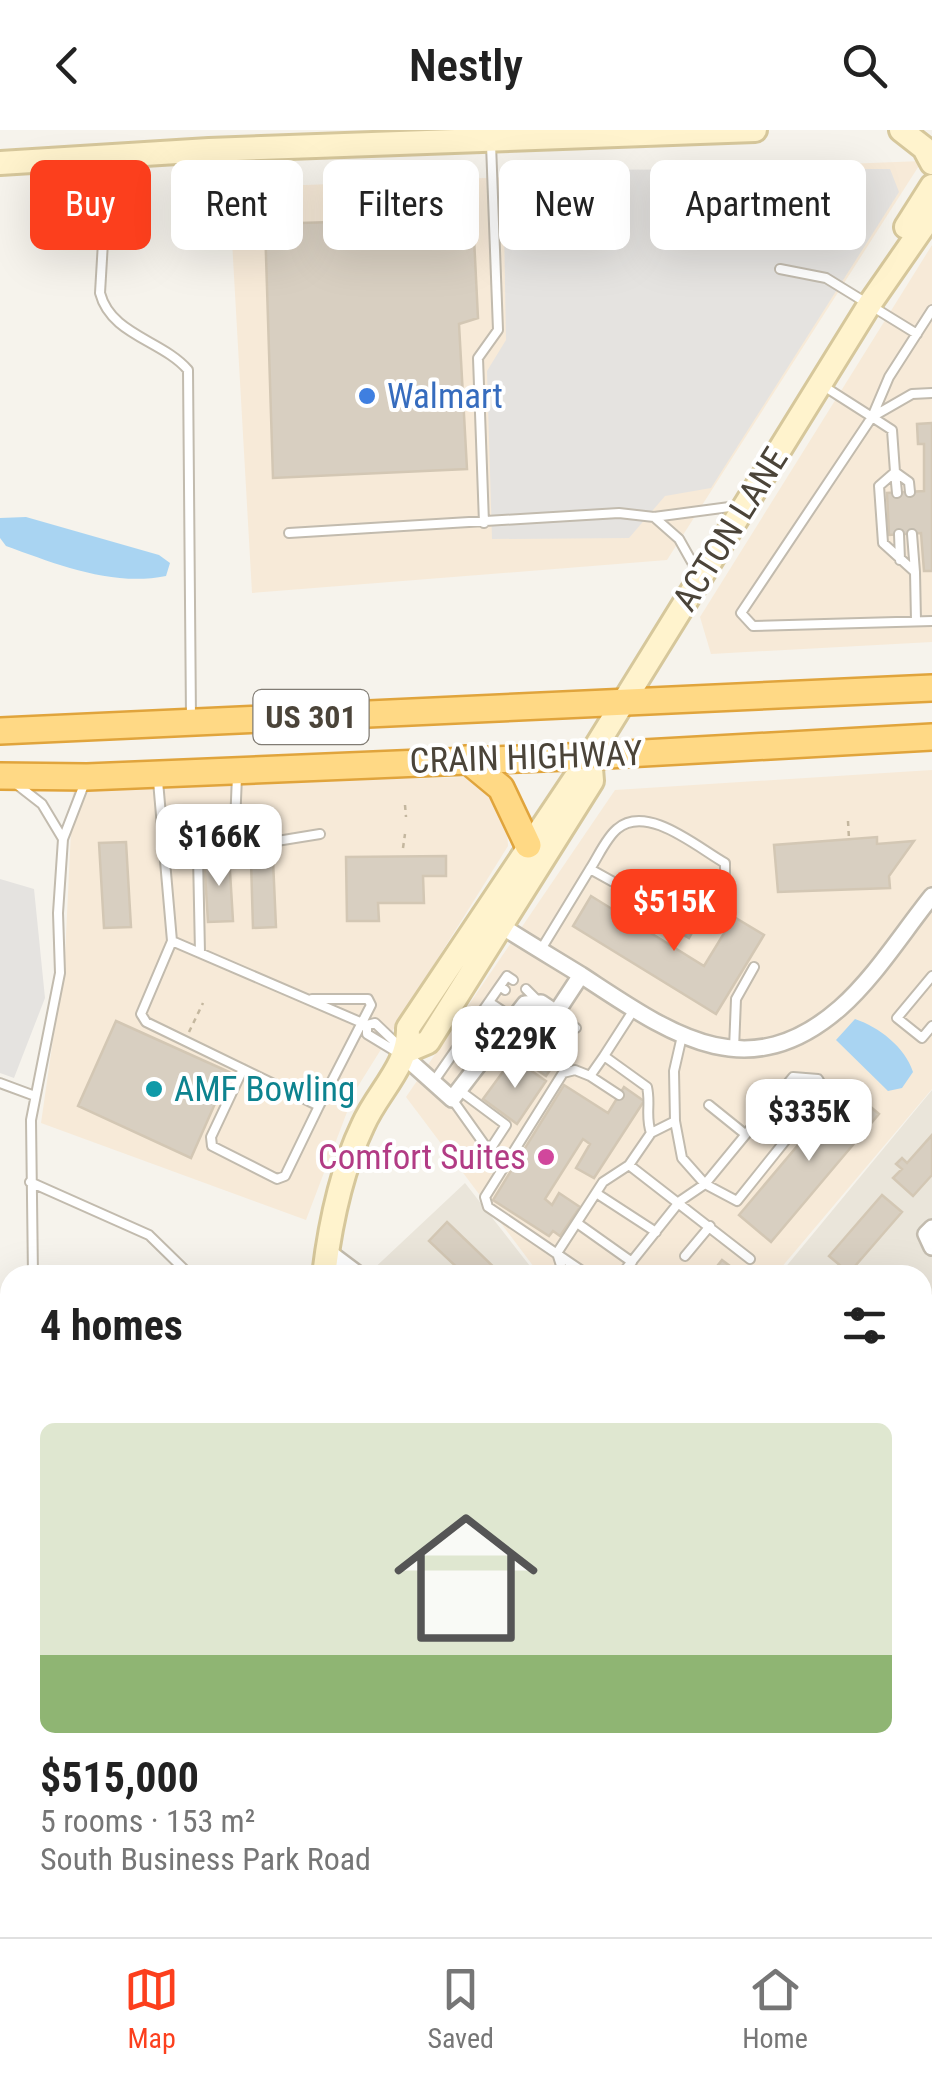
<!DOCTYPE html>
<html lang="en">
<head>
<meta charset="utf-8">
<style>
  :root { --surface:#fff; --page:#f2f2f2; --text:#222; --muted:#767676; --line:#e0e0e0; --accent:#fc3f1d }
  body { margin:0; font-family:"Roboto Condensed",sans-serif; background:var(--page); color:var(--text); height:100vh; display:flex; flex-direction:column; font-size:38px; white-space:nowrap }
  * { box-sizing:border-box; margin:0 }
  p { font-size:32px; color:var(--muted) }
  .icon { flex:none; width:55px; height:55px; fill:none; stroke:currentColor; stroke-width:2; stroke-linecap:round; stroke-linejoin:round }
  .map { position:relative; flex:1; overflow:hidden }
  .panel { position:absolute; left:0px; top:1135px; width:932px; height:672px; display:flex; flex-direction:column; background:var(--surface); border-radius:30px 30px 0 0; box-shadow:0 10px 40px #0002 }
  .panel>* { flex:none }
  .guide { position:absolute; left:30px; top:30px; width:872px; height:90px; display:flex; gap:20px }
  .price { position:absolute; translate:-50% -85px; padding:0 22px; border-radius:20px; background:#fff; color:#222; font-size:32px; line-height:65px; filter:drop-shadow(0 2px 5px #0008) }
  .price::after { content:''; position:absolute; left:50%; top:60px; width:30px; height:22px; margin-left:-15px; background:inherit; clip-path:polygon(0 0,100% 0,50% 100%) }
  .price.active { background:var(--accent); color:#fff }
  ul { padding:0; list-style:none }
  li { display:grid; align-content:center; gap:20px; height:530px; padding:0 40px }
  li span { display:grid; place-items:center; height:310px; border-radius:15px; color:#555 }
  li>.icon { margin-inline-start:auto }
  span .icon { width:180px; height:180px; fill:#fffc; stroke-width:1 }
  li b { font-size:42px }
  h2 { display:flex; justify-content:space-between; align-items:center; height:120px; padding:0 40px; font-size:42px }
  .pill { padding:0 35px; border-radius:15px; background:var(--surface); box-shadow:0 10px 40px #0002; font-size:35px; line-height:90px }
  .pill.active { background:var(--accent); color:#fff }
  header { display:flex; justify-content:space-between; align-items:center; height:130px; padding:0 40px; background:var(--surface); font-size:45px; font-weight:600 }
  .menu { display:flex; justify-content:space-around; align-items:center; height:140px; border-top:2px solid var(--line); background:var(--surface); font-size:28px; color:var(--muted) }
  .menu a { display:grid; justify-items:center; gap:5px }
  .menu .active { color:var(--accent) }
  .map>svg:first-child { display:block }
  .residential { fill:#eae5da }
  .commercial { fill:#f7ead8 }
  .green { fill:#d2eab5 }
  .parking { fill:#e5e3e0 }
  .water { fill:#a9d4f2 }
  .building { fill:#d8cfc1; stroke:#d3c7b4; stroke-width:2.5 }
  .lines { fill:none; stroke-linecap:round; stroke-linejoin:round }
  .service-casing { stroke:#c2bbae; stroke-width:12 }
  .minor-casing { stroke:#c2bbae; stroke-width:20 }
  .tertiary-casing { stroke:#c2bbae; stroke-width:25 }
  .secondary-casing { stroke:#d6c79b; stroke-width:28 }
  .trunk-casing { stroke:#e0a43c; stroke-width:30 }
  .path { stroke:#c4b79f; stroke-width:2.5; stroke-dasharray:5 5; stroke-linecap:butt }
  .service { stroke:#fff; stroke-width:8 }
  .minor { stroke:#fff; stroke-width:15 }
  .tertiary { stroke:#fff; stroke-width:20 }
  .secondary { stroke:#fff3cd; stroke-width:22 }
  .trunk { stroke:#ffd985; stroke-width:25 }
  .shop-dot { fill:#3f7fe0; stroke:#fff; stroke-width:4 }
  .culture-dot { fill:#0f9aa8; stroke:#fff; stroke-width:4 }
  .hotel-dot { fill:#d1479c; stroke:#fff; stroke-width:4 }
  .labels { text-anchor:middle; stroke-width:8; stroke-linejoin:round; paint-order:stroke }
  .shield { fill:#fff; stroke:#817c74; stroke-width:2.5 }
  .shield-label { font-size:32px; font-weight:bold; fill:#4b4439 }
  .shop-label { font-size:35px; fill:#366cbe; stroke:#fff; text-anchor:start }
  .street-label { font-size:35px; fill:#4b4439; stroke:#fff }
  .culture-label { font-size:35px; fill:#0d838f; stroke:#fff; text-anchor:start }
  .hotel-label { font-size:35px; fill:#b23c85; stroke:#fff; text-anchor:end }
</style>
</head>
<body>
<header><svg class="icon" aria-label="back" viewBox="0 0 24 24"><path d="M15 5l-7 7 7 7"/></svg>Nestly<svg class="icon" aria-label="search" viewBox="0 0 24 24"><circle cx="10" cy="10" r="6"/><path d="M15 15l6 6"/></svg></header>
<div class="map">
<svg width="932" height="1807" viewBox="0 0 932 1807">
  <rect width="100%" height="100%" fill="#f6f3ec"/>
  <path class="residential" d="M932 960V1616L922 1615V1145H779Z
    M465 1053 537 1145H367Z
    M0 1281 10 1282V1583L0 1584Z
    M0 1649H10V1798H231V1807H0Z
    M923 1694 932 1695V1807H745L740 1798H922Z
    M289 1798H393L410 1807H288Z
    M640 1798H665L744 1807H629Z"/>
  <path class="commercial" d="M922 31 667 430 252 463 229 58Z
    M932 115V512L711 524 700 487Z
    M932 640V959L775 1145H540L406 967 615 660Z
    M467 647 493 661 506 686 508 716 355 961 306 1090 41 993 65 826 73 659Z"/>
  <path class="green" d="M393 1798H640L629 1807H410Z"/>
  <path class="parking" d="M890 39 899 62 711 358 665 366 629 408 492 409 487 241 506 210 503 40Z
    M0 749 34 759 45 868 14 948 0 943Z"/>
  <path class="water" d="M26 387 159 425 170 433 166 446C112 457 56 434 6 416L0 408V388Z
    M855 889C879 897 905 917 913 942L902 958 888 961 836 910Z"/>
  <path class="building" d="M473 88 478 188 459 194 467 339 273 348 265 94Z
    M932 293V441H924L921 403 889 405 887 363 924 361V314H918L917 294Z
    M877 707V714L914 711 889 746 890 758 778 762 774 715Z
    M126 712 131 797 104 798 99 713Z
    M229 725 233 791 208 792 204 727Z
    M446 726V746H423L424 773H378L379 791H347L346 727Z
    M273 730 276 797 253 798 251 731Z
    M675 763 705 780 689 808 659 791Z
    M591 766 704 836 734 787 764 805 716 884 573 796Z
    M116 891 229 942 191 1028 78 976Z
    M535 894 567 915 546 946 514 924Z
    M513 928 546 951 517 994 483 969Z
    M564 955 608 983 624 957 644 971 594 1048 576 1038 590 1014 583 1009 545 1069 552 1075 559 1063 580 1077 560 1106 553 1101 549 1106 493 1070Z
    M847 957 879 984 771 1112 739 1085Z
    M932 1005V1045L913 1066 893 1048 902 1039 896 1034 902 1028 907 1033Z
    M882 1065 902 1082 849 1143 829 1126Z
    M447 1092 502 1145H465L429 1111Z
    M722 1130 742 1145H710Z
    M922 1155 932 1165V1202L922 1193Z
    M922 1258 932 1267 929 1300 922 1294Z
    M0 1325H10V1348H0Z
    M0 1426H10V1449H0Z
    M10 1688V1710L0 1711V1690Z
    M10 1797 77 1798 78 1807H0V1799Z
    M165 1798H187L186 1807H164Z
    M319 1798H345V1807H319Z
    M798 1798H812L817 1805 789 1807Z"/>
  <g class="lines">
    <defs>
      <path id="service" d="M108 27 100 163C111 205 162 210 188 240L191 588
        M780 139 826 148 917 204
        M932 180 889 247 872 287 741 483 753 496 932 491
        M825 257 872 287
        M895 342 909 352 910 362
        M895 342 897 363
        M654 387 679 409 697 441
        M484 393 478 228 498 200 491 14
        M289 403 619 383 654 387 737 376
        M899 404 900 430
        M912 404 915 442
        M916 491 915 442 883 413 879 356 895 342 892 300 872 287 912 264 932 263
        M158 651 172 811 367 895 375 893 399 916
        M15 653 42 674 63 709
        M234 718 320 704
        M664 780 590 739C598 727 606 708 617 699 647 673 698 718 725 733V744L703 779
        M172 811 141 884 146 892 319 976 285 1046 277 1049 212 1016 211 1007 243 939
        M540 821 590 739
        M200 823 198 726 234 718 237 646
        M932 846 897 888 922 908 932 896
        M500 856 507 846 513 850
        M526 859 540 873
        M312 869H368L371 875 319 976
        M489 872 513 888
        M633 881 604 926 647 957C651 974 645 986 651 1003
        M556 883 576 898
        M367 895V904L400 924
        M734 919 736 869 754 837
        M604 926 590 946 619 965
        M434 951 500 856 505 860
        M0 953 35 966
        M452 969 489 1021 506 995 459 960
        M709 975 745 1004
        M629 1035 750 1129
        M30 1052 149 1105 190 1145
        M596 1063 656 1102
        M577 1093 632 1132
        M685 1126 710 1096
        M33 1145 31 990 60 843 58 783 63 709 85 652
        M564 1145 557 1123 603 1052 629 1035 651 1003 675 991 674 941 682 906
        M588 1145 488 1077 485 1067 563 943 575 940 590 946
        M621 1145 680 1071 705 1054 737 1071 825 961 818 949 793 947 705 1054 682 1028 675 991
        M670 1145V1144
        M0 1172 10 1170
        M0 1242 10 1243
        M352 1806 357 1807"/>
      <path id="minor" d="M503 797C528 813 555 829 581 845 667 901 745 961 840 878 875 847 903 802 932 766
        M404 926 452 969 525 874 541 873 556 883 581 845
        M932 1098 926 1104 932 1117
        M327 1121 359 1145H372
        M922 1337 932 1355
        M922 1378 932 1360
        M0 1384H10
        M922 1471 932 1481
        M0 1757 10 1755
        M863 1805 915 1807
        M128 1807 129 1798"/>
      <path id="tertiary" d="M264 1807 265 1798"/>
      <path id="secondary" d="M901 0 924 18 932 33
        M0 33 209 20 755 0
        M906 97 932 56
        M409 920 428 912 592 651 590 626
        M324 1145C330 1095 341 1041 363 995 378 961 409 936 408 898L590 626 871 172 932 84
        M0 1598 10 1597
        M0 1627 10 1626
        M922 1643 932 1644
        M922 1671 932 1672"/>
      <path id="trunk" d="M0 601 932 558
        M466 629 501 658 528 715
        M0 646 87 647 590 626 932 607"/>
    </defs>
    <use href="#service" class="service-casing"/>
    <use href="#minor" class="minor-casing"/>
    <use href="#tertiary" class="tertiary-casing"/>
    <use href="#secondary" class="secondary-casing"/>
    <use href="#trunk" class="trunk-casing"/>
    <path class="path" d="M405 675 406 687
      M848 691 849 709
      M403 718 405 704
      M189 902 203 873
      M820 1807 835 1798"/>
    <use href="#service" class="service"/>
    <use href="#minor" class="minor"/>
    <use href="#tertiary" class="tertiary"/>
    <use href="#secondary" class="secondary"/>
    <use href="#trunk" class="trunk"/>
  </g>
  <circle class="shop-dot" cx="367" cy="266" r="10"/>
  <circle class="culture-dot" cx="154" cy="959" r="10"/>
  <circle class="hotel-dot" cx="546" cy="1027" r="10"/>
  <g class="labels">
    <rect class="shield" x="253.5" y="560" width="115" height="54" rx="8"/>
    <g class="shield-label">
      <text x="311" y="598">US 301</text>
    </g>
    <g class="shop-label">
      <text x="387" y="278">Walmart</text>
    </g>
    <g class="street-label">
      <text transform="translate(730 399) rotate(-58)" y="12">ACTON LANE</text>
      <text transform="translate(526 627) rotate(-2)" y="12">CRAIN HIGHWAY</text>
    </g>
    <g class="culture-label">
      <text x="174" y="971">AMF Bowling</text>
    </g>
    <g class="hotel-label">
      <text x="526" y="1039">Comfort Suites</text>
    </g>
  </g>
</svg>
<b class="price" style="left:219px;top:759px">$166K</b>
<b class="price active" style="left:674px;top:824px">$515K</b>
<b class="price" style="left:515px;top:961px">$229K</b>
<b class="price" style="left:809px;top:1034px">$335K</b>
<div class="guide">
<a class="pill active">Buy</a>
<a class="pill">Rent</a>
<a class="pill">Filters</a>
<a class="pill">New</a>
<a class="pill">Apartment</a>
</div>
<section class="panel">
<h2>4 homes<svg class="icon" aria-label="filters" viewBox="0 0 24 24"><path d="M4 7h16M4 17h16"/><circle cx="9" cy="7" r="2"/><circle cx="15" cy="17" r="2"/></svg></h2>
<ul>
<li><span style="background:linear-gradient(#dfe7d0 75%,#8fb573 0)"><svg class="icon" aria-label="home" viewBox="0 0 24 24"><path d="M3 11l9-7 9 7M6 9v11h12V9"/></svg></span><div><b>$515,000</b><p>5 rooms · 153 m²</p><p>South Business Park Road</p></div></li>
</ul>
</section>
</div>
<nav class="menu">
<a class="active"><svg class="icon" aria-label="map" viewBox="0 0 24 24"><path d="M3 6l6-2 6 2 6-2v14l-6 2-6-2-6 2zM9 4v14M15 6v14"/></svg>Map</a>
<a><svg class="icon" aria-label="saved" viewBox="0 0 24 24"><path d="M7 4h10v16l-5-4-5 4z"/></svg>Saved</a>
<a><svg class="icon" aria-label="home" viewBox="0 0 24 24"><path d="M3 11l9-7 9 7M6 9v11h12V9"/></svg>Home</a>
</nav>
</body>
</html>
